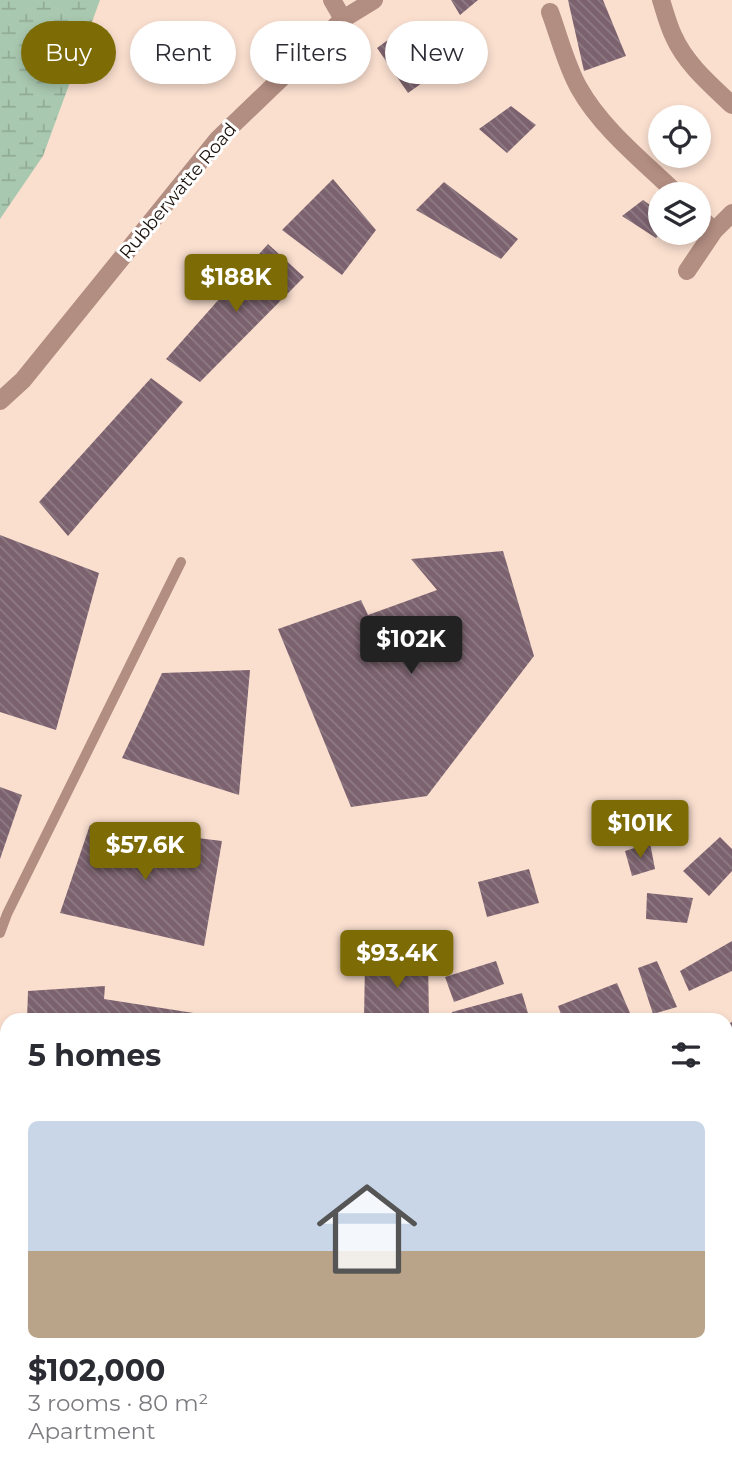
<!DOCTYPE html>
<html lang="en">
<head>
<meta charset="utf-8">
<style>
  :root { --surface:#fff; --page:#f2f2f3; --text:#2b2b33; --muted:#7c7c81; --accent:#7d6b05 }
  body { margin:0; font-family:Montserrat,sans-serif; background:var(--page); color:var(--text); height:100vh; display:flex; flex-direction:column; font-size:26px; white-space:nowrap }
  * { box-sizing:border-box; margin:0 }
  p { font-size:23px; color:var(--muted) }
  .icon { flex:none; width:38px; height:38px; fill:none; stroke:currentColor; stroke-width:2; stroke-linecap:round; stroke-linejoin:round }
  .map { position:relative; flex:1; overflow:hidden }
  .sheet { position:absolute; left:0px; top:1013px; width:733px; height:471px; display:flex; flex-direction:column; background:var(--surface); border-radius:21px 21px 0 0; box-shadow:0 4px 10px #0003 }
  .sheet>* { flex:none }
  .hud { position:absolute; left:21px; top:21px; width:691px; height:63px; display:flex; gap:14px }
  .tools { position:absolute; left:648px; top:105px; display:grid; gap:14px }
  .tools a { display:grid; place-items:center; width:63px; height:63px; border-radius:50%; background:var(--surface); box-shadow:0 4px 10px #0003; font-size:35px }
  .price { position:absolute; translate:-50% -60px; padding:0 16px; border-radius:7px; background:var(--accent); color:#fff; font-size:23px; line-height:46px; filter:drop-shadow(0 2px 4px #0008) }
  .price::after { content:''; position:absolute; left:50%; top:42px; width:21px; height:16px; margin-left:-10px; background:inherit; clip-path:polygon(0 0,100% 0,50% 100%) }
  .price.on { background:#222; color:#fff }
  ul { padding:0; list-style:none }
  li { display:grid; align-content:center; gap:14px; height:371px; padding:0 28px }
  li span { display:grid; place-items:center; height:217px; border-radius:10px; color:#555 }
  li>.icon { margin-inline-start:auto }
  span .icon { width:126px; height:126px; fill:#fffc; stroke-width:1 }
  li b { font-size:30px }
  h2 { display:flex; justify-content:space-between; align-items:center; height:84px; padding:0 28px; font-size:30px }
  .chip { padding:0 24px; border-radius:32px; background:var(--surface); box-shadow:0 4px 10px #0003; font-size:24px; line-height:63px }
  .chip.on { background:var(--accent); color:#fff }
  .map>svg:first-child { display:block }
  .wetland { fill:url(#wetland-marsh) }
  .building { fill:url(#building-back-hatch) }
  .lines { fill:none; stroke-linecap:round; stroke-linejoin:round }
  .lane { stroke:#b28d81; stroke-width:10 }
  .street { stroke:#b28d81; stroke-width:18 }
  .secondary { stroke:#966151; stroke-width:18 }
  .labels { text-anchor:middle; stroke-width:6; stroke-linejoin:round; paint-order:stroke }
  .street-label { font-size:18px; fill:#1a110b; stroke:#fff }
</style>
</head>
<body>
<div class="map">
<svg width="732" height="1483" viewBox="0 0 732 1483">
  <defs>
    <pattern id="wetland-marsh" width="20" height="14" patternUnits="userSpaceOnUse" patternTransform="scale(1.75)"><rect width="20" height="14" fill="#a9c8b0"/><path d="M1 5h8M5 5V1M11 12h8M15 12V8" fill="none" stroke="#91ab96"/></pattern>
    <pattern id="building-back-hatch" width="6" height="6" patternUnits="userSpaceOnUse" patternTransform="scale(1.75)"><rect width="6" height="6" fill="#7c626e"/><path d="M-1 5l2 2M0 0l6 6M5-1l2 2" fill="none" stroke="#8f7c84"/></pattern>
  </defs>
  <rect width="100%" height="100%" fill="#fadfcf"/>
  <path class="wetland" d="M0 0H100L43 156 0 219Z"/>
  <path class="building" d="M451 0H478L460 15Z
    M568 0H603L626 56 584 71Z
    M407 26 443 68 408 93 377 48Z
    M511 106 536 125 507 153 479 129Z
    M333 179 376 230 342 275 282 230Z
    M444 182 518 239 501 259 416 210Z
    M643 200 660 212V234L656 238 622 216Z
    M268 244 304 277 200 382 166 359Z
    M151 378 183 402 68 536 39 502Z
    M0 535 99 573 56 730 0 712Z
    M503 551 534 656 427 796 351 807 278 629 361 600 368 615 437 590 411 559Z
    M250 670 239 795 122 758 162 673Z
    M0 787 22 795 0 859Z
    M90 825 222 841 204 946 60 913Z
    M720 837 732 849V871L709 896 683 871Z
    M650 843 655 869 632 876 625 851Z
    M529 869 539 903 487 917 478 882Z
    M647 893 693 898 687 923 646 919Z
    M732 941V971L689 991 680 971Z
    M428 959 429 1020H364L365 962Z
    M496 961 504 984 454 1002 445 977Z
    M657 961 677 1007 653 1014 638 968Z
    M617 983 633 1020H563L558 1006Z
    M105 986 104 999 200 1014V1020H27L28 991Z
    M522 993 530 1020H454L452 1012Z
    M732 1022V1078L726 1081V1025Z
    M732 1115V1141L729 1142 726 1117Z
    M732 1395V1418L726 1420V1397Z
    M219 1477H306L305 1483H219Z
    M347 1477H532V1483H408L347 1479Z"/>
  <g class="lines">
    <path class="lane" d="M0 933 7 914 181 562
      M0 1326 5 1414
      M185 1477 186 1483"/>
    <path class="street" d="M332 0 343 19
      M661 0C665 12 668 25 674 37 686 64 711 85 732 105
      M550 12C559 36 566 65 579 88 602 129 643 161 677 194
      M698 215 714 231
      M687 271 714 231 732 213
      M0 401 23 380 218 139 343 19 374 0
      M726 1159 732 1174
      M601 1483 604 1477"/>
    <path class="secondary" d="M726 1098 732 1096
      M0 1181H7"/>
  </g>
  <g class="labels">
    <g class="street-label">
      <text transform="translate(178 191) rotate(-50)" y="6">Rubberwatte Road</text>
    </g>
  </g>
</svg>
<div class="tools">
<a><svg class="icon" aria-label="locate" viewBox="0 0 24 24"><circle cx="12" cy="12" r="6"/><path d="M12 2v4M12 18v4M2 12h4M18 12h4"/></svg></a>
<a><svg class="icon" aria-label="layers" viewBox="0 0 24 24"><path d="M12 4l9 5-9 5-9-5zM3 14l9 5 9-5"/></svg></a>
</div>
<b class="price" style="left:236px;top:314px">$188K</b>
<b class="price on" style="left:411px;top:676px">$102K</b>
<b class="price" style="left:640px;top:860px">$101K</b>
<b class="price" style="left:145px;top:882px">$57.6K</b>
<b class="price" style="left:397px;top:990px">$93.4K</b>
<div class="hud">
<a class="chip on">Buy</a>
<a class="chip">Rent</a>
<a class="chip">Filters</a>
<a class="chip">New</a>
</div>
<section class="sheet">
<h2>5 homes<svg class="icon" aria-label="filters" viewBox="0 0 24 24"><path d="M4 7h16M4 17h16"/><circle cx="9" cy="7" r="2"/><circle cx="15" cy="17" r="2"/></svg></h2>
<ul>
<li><span style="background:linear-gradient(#c9d6e8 60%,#b9a48a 0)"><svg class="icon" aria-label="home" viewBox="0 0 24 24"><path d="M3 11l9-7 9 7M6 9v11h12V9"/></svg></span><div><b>$102,000</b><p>3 rooms · 80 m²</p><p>Apartment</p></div></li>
</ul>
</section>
</div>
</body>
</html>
